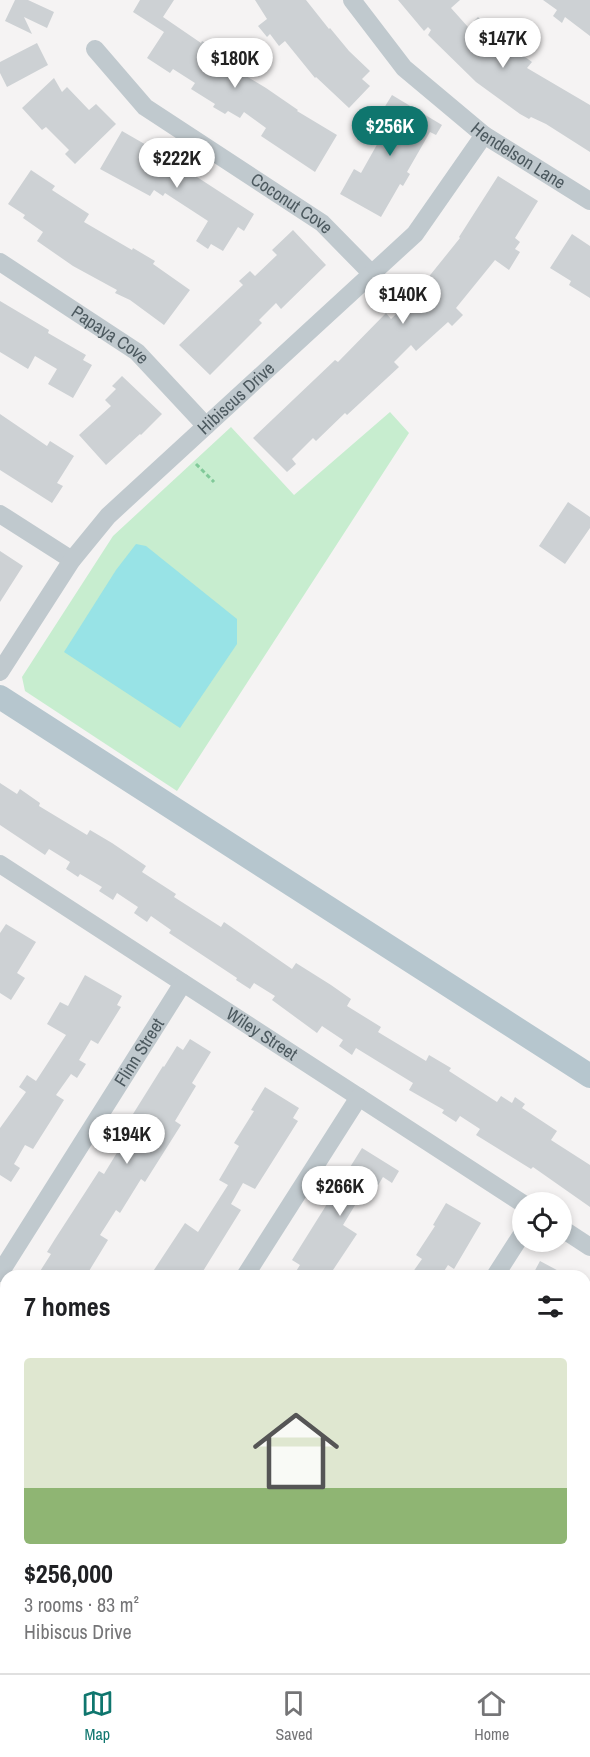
<!DOCTYPE html>
<html lang="en">
<head>
<meta charset="utf-8">
<style>
  :root { --surface:#fff; --page:#f2f2f2; --text:#202124; --muted:#757577; --line:#e0e0e0; --accent:#0f766e }
  body { margin:0; font-family:"Archivo Narrow",sans-serif; background:var(--page); color:var(--text); height:100vh; display:flex; flex-direction:column; font-size:22px; white-space:nowrap }
  * { box-sizing:border-box; margin:0 }
  p { font-size:20px; color:var(--muted) }
  .icon { flex:none; width:33px; height:33px; fill:none; stroke:currentColor; stroke-width:2; stroke-linecap:round; stroke-linejoin:round }
  .map { position:relative; flex:1; overflow:hidden }
  .drawer { position:absolute; left:0px; top:1270px; width:591px; height:404px; display:flex; flex-direction:column; background:var(--surface); border-radius:18px 18px 0 0; box-shadow:0 3px 9px #0003 }
  .drawer>* { flex:none }
  .buttons { position:absolute; left:512px; top:1192px; display:grid; gap:12px }
  .buttons a { display:grid; place-items:center; width:60px; height:60px; border-radius:50%; background:var(--surface); box-shadow:0 3px 9px #0003; font-size:30px }
  .price { position:absolute; translate:-50% -51px; padding:0 14px; border-radius:21px; background:#fff; color:#222; font-size:20px; line-height:39px; filter:drop-shadow(0 2px 3px #0008) }
  .price::after { content:''; position:absolute; left:50%; top:36px; width:18px; height:14px; margin-left:-9px; background:inherit; clip-path:polygon(0 0,100% 0,50% 100%) }
  .price.on { background:var(--accent); color:#fff }
  ul { padding:0; list-style:none }
  li { display:grid; align-content:center; gap:12px; height:318px; padding:0 24px }
  li+li { border-top:2px solid var(--line) }
  li span { display:grid; place-items:center; height:186px; border-radius:6px; color:#555 }
  li>.icon { margin-inline-start:auto }
  span .icon { width:108px; height:108px; fill:#fffc; stroke-width:1 }
  li b { font-size:26px }
  h2 { display:flex; justify-content:space-between; align-items:center; height:72px; padding:0 24px; font-size:26px }
  .tab-bar { display:flex; justify-content:space-around; align-items:center; height:84px; border-top:2px solid var(--line); background:var(--surface); font-size:16px; color:var(--muted) }
  .tab-bar a { display:grid; justify-items:center; gap:3px }
  .tab-bar .on { color:var(--accent) }
  .map>svg:first-child { display:block }
  .green { fill:#c7edcf }
  .water { fill:#98e3e6 }
  .building { fill:#cdd1d4 }
  .lines { fill:none; stroke-linecap:round; stroke-linejoin:round }
  .path { stroke:#81c999; stroke-width:3; stroke-dasharray:4.5 3; stroke-linecap:butt }
  .minor { stroke:#c0c9ce; stroke-width:18 }
  .major { stroke:#b6c6ce; stroke-width:24 }
  .labels { text-anchor:middle; stroke-width:4.5; stroke-linejoin:round; paint-order:stroke }
  .street-label { font-size:18px; fill:#4c595f; stroke:#fff }
</style>
</head>
<body>
<div class="map">
<svg width="590" height="1673" viewBox="0 0 590 1673">
  <rect width="100%" height="100%" fill="#f5f3f3"/>
  <path class="green" d="M390 412 409 433 177 791 25 691 22 677 113 536 231 427 294 495Z"/>
  <path class="water" d="M136 544 146 546 237 619V644L180 728 64 652 116 570Z"/>
  <path class="building" d="M15 0H28L54 12 47 28 24 17 32 34 5 21Z
    M140 0H174L163 17 201 43 202 41 215 49 211 55 266 88 298 110 297 111 337 135 315 172 261 136 266 128 244 112 240 118 228 111 225 114 213 107 215 104 191 89 195 83 173 69 170 73 147 58 164 32 133 12Z
    M255 0H306L329 29 330 28 349 51 370 71 362 79 370 86 349 108 316 77 315 78 285 41 279 46 270 34 267 37 258 26 267 19Z
    M398 0H460L451 8 468 27 478 17 508 45 512 40 525 49 521 54 532 62 527 68 590 105V152L546 124 531 117 529 119 520 114 476 82 428 35 431 30 428 27 424 31Z
    M543 0H590V36L565 17 562 23 553 16 557 10Z
    M37 43 48 65 7 87 0 73V62Z
    M54 78 62 92 67 87 89 110 96 104 116 124 75 164 65 154 69 150 46 127 42 130 22 108Z
    M392 95 442 125 436 135 430 132 407 172 410 174 403 186 400 184 381 217 340 194 354 169 361 173 388 125 382 122 388 111 384 108Z
    M122 131 181 165 180 166 254 214 244 231 238 227 223 251 211 244 208 249 196 241 208 221 165 193 163 196 154 190 150 196 100 169Z
    M31 170 55 186 52 190 89 214 84 222 132 250 133 248 155 261 153 264 190 290 164 325 130 300 115 293 117 290 73 266 37 241 43 232 23 218 25 215 8 204Z
    M498 176 538 201 515 238 520 242 515 249 520 252 509 270 495 260 456 308 463 315 452 326 448 322 416 351 411 345 394 362 399 367 347 415 345 413 316 441 313 438 292 459 296 464 287 472 253 438 335 360 338 362 386 313 391 319 409 302 404 298 425 277 427 279 460 238 459 237Z
    M293 230 326 265 281 309 276 303 259 320 262 323 210 375 179 345 243 285 239 281 250 271 255 276 277 255 272 250Z
    M572 234 590 246V298L569 285 571 281 550 268Z
    M0 301 49 330 48 333 86 355 83 360 92 365 73 398 48 384 57 369 35 356 28 369 0 352Z
    M122 376 162 414 141 435 140 434 106 465 79 435 111 406 105 400 116 389 112 386Z
    M0 414 47 446 50 441 74 456 57 483 63 486 52 503 0 470Z
    M568 502 590 517V528L565 564 539 546Z
    M0 551 23 566 0 602Z
    M0 783 17 794 20 789 40 803 39 806 87 835 90 830 112 843 146 866 142 872 176 894 174 897 221 927 224 922 292 969 296 963 331 985 351 999 347 1006 381 1027 378 1032 426 1061 429 1055 451 1068 449 1071 497 1102 501 1096 512 1103 515 1097 525 1104 522 1108 557 1131 551 1140 590 1165V1207L533 1167 531 1169 476 1135 480 1129 460 1116 456 1122 442 1113 444 1110 409 1090 413 1083 356 1048 352 1055 339 1046 343 1040 322 1026 317 1033 272 1000 275 996 254 983 250 989 236 980 237 978 169 933 171 930 151 916 147 922 134 913 138 907 117 893 113 900 99 891 102 887 80 874 78 877 66 869 70 862 49 849 45 855 0 825Z
    M6 924 36 942 17 973 25 978 11 1000 0 993V933Z
    M85 975 122 996 117 1005 121 1007 98 1044 91 1040 79 1060 86 1064 77 1078 71 1074 56 1095 64 1100 33 1149 25 1145 14 1164 20 1168 11 1182 0 1175V1128L26 1092 19 1087 27 1075 36 1081 66 1035 47 1024 60 1002 68 1006Z
    M190 1039 211 1052 192 1083 196 1086 175 1121 181 1125 145 1182 141 1179 120 1213 116 1210 100 1235 108 1240 86 1276H37L51 1254 47 1252 55 1239 99 1171 104 1174 118 1151 113 1147 121 1135 124 1137 137 1117 133 1114 163 1066 164 1067 177 1046 183 1050Z
    M265 1087 299 1108 293 1118 298 1121 255 1189 243 1183 231 1204 241 1210 200 1276H150L185 1223 198 1232 228 1185 219 1180 239 1146 234 1143 254 1111 251 1110Z
    M362 1148 399 1171 392 1183 383 1177 377 1187 369 1182 343 1225 357 1234 329 1276H293L300 1265 292 1260Z
    M446 1203 481 1223 454 1269 448 1265 441 1276H410L422 1259 416 1255 435 1226 433 1225Z
    M540 1261 568 1276H532Z"/>
  <g class="lines">
    <path class="path" d="M196 464 214 482"/>
    <g class="minor">
      <path id="s1" d="M352 0 404 68 484 135 590 201"/>
      <path id="s2" d="M95 49 145 107 322 223 372 274"/>
      <path id="s3" d="M0 262 137 352 206 426"/>
      <path d="M0 514 72 560"/>
      <path id="s4" d="M0 672 72 560 108 516 415 234 484 135"/>
      <path id="s5" d="M0 864 522 1203"/>
      <path d="M561 1228 590 1247"/>
      <path id="s6" d="M0 1273 183 983"/>
      <path d="M245 1276 359 1097"/>
      <path d="M495 1276 522 1234"/>
      <path d="M585 1523 590 1515"/>
      <path d="M0 1666 6 1656"/>
      <path d="M243 1673 246 1668"/>
      <path d="M489 1673 492 1668"/>
    </g>
    <path class="major" d="M0 697 590 1076"/>
  </g>
  <g class="labels">
    <g class="street-label">
      <text dy="6" stroke="none"><textPath href="#s1" startOffset="230">Hendelson Lane</textPath></text>
      <text dy="6" stroke="none"><textPath href="#s2" startOffset="252">Coconut Cove</textPath></text>
      <text dy="6" stroke="none"><textPath href="#s3" startOffset="132">Papaya Cove</textPath></text>
      <text dy="6" stroke="none"><textPath href="#s4" startOffset="364">Hibiscus Drive</textPath></text>
      <text dy="6" stroke="none"><textPath href="#s5" startOffset="312">Wiley Street</textPath></text>
      <text dy="6" stroke="none"><textPath href="#s6" startOffset="261">Flinn Street</textPath></text>
    </g>
  </g>
</svg>
<div class="buttons">
<a><svg class="icon" aria-label="locate" viewBox="0 0 24 24"><circle cx="12" cy="12" r="6"/><path d="M12 2v4M12 18v4M2 12h4M18 12h4"/></svg></a>
</div>
<b class="price" style="left:503px;top:69px">$147K</b>
<b class="price" style="left:235px;top:89px">$180K</b>
<b class="price on" style="left:390px;top:157px">$256K</b>
<b class="price" style="left:177px;top:189px">$222K</b>
<b class="price" style="left:403px;top:325px">$140K</b>
<b class="price" style="left:127px;top:1165px">$194K</b>
<b class="price" style="left:340px;top:1217px">$266K</b>
<section class="drawer">
<h2>7 homes<svg class="icon" aria-label="filters" viewBox="0 0 24 24"><path d="M4 7h16M4 17h16"/><circle cx="9" cy="7" r="2"/><circle cx="15" cy="17" r="2"/></svg></h2>
<ul>
<li><span style="background:linear-gradient(#dfe7d0 70%,#8fb573 0)"><svg class="icon" aria-label="home" viewBox="0 0 24 24"><path d="M3 11l9-7 9 7M6 9v11h12V9"/></svg></span><div><b>$256,000</b><p>3 rooms · 83 m²</p><p>Hibiscus Drive</p></div></li>
</ul>
</section>
</div>
<nav class="tab-bar">
<a class="on"><svg class="icon" aria-label="map" viewBox="0 0 24 24"><path d="M3 6l6-2 6 2 6-2v14l-6 2-6-2-6 2zM9 4v14M15 6v14"/></svg>Map</a>
<a><svg class="icon" aria-label="saved" viewBox="0 0 24 24"><path d="M7 4h10v16l-5-4-5 4z"/></svg>Saved</a>
<a><svg class="icon" aria-label="home" viewBox="0 0 24 24"><path d="M3 11l9-7 9 7M6 9v11h12V9"/></svg>Home</a>
</nav>
</body>
</html>
